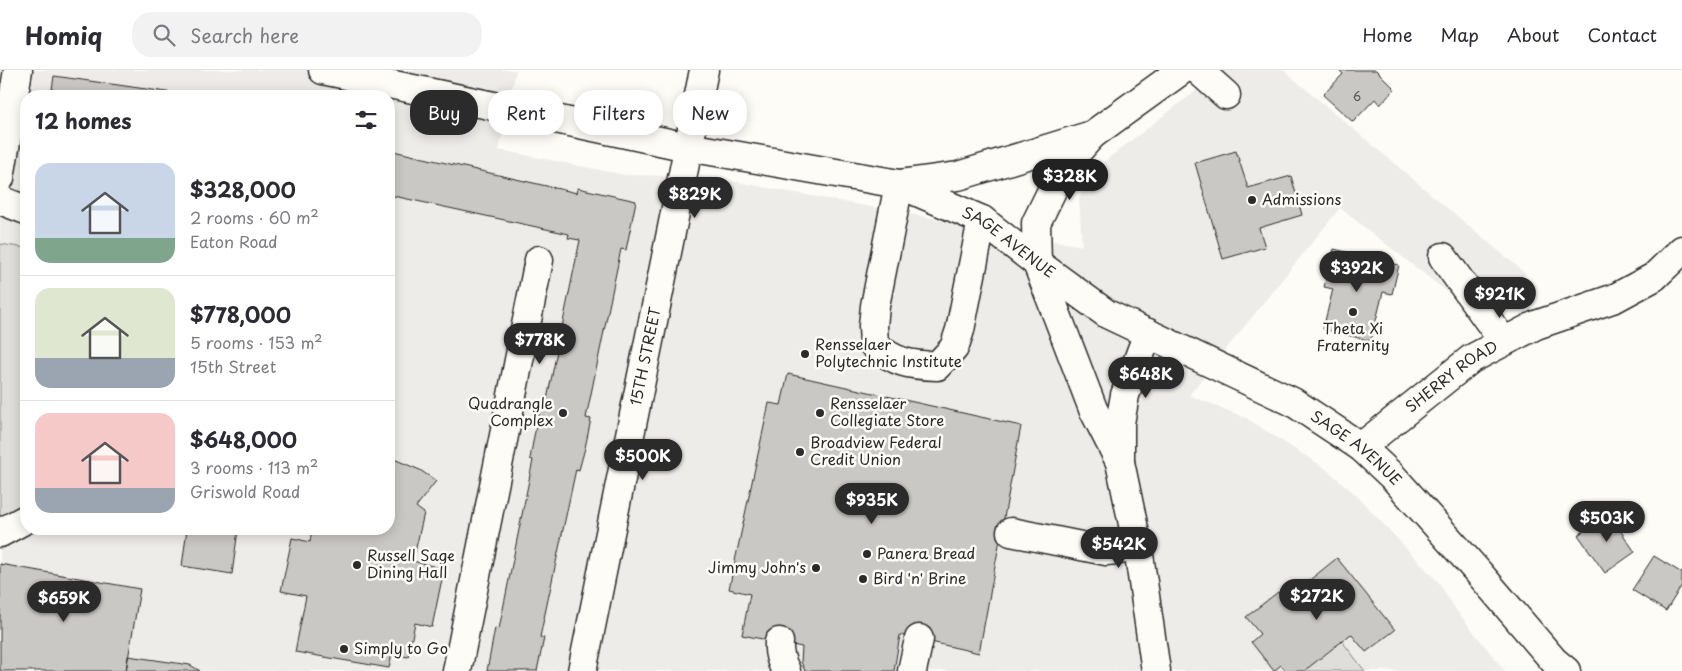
<!DOCTYPE html>
<html lang="en">
<head>
<meta charset="utf-8">
<style>
  :root { --surface:#fff; --page:#f2f2f3; --text:#2b2b33; --muted:#7c7c81; --line:#e1e1e2; --accent:#2b2b2b }
  body { margin:0; font-family:"Playpen Sans",sans-serif; background:var(--page); color:var(--text); height:100vh; display:flex; flex-direction:column; font-size:19px; white-space:nowrap }
  * { box-sizing:border-box; margin:0 }
  p { font-size:16px; color:var(--muted) }
  .icon { flex:none; width:28px; height:28px; fill:none; stroke:currentColor; stroke-width:2; stroke-linecap:round; stroke-linejoin:round }
  .map { position:relative; flex:1; overflow:hidden }
  .drawer { position:absolute; left:20px; top:20px; width:375px; height:445px; display:flex; flex-direction:column; background:var(--surface); border-radius:20px; box-shadow:0 2px 12px #0003 }
  .drawer>* { flex:none }
  .guide { position:absolute; left:410px; top:20px; width:475px; height:45px; display:flex; gap:10px }
  .price { position:absolute; translate:-50% -42px; padding:0 11px; border-radius:18px; background:var(--accent); color:#fff; font-size:16px; line-height:32px; filter:drop-shadow(0 1px 2px #0008) }
  .price::after { content:''; position:absolute; left:50%; top:30px; width:15px; height:11px; margin-left:-8px; background:inherit; clip-path:polygon(0 0,100% 0,50% 100%) }
  .price.active { background:#222; color:#fff }
  ul { padding:0; list-style:none }
  li { display:flex; align-items:center; gap:15px; height:125px; padding:0 15px }
  li+li { border-top:1px solid var(--line) }
  li span { display:grid; place-items:center; flex:none; width:140px; height:100px; border-radius:15px; color:#555 }
  li>.icon { margin-inline-start:auto }
  span .icon { width:60px; height:60px; fill:#fffc; stroke-width:1 }
  li b { font-size:21px }
  h2 { display:flex; justify-content:space-between; align-items:center; height:60px; padding:0 15px; font-size:21px }
  .tag { padding:0 18px; border-radius:20px; background:var(--surface); box-shadow:0 2px 12px #0003; font-size:18px; line-height:45px }
  .tag.active { background:var(--accent); color:#fff }
  header { display:flex; align-items:center; gap:30px; box-sizing:border-box; height:70px; padding:0 25px; background:var(--surface); border-bottom:1px solid var(--line) }
  header strong { font-size:24px }
  nav { display:flex; gap:28px; margin-inline-start:auto; font-size:18px }
  .search { width:350px; height:45px; background:var(--page); display:flex; align-items:center; gap:12px; box-sizing:border-box; padding:0 18px; border-radius:20px; color:var(--muted); font-size:19px }
  .map>svg:first-child { display:block }
  .built { fill:#edece8; fill-rule:evenodd }
  .green { fill:#dfdeda; stroke:#858482 }
  .building { fill:#c9c8c4; stroke:#2b2b2b }
  .lines { fill:none; stroke-linecap:round; stroke-linejoin:round }
  .minor-casing { stroke:#2b2b2b; stroke-width:31 }
  .minor { stroke:#fdfcf7; stroke-width:28 }
  .poi-dot { fill:#2b2b2b; stroke:#fdfcf7; stroke-width:2 }
  .labels { text-anchor:middle; stroke-width:5; stroke-linejoin:round; paint-order:stroke }
  .number-label { font-size:12px; fill:#525251 }
  .poi-label { font-size:15px; fill:#2b2b2b; stroke:#fdfcf7; text-anchor:start }
  .street-label { font-size:15px; fill:#2b2b2b; stroke:#fdfcf7 }
</style>
</head>
<body>
<header>
<strong>Homiq</strong>
<div class="search"><svg class="icon" aria-label="search" viewBox="0 0 24 24"><circle cx="10" cy="10" r="6"/><path d="M15 15l6 6"/></svg>Search here</div>
<nav><a>Home</a><a>Map</a><a>About</a><a>Contact</a></nav>
</header>
<div class="map">
<svg width="1682" height="601" viewBox="0 0 1682 601">
  <rect width="100%" height="100%" fill="#fdfcf7"/>
  <filter id="ink" filterUnits="userSpaceOnUse"><feTurbulence type="fractalNoise" baseFrequency=".02" numOctaves="2"/><feDisplacementMap in="SourceGraphic" scale="10" xChannelSelector="R" yChannelSelector="G"/><feConvolveMatrix kernelMatrix="1 2 1 2 8 2 1 2 1" color-interpolation-filters="sRGB"/></filter>
  <g filter="url(#ink)">
    <path class="built" d="M0 0H516L499 80 625 105 709 107 1082 176 1079 127 1097 97 1223 0H1283L1526 204 1474 243 1340 138 1189 325 1246 348 1326 399 1354 423 1439 513 1456 540 1505 601H0ZM26 26H389V459H26Z"/>
    <path class="green" d="M0 174 26 178V437L0 451Z
      M1341 570 1365 601H1301Z"/>
    <path class="building" d="M1339 0H1376L1395 19 1380 35 1375 29 1353 52 1323 25 1343 4Z
      M54 6 125 16 194 26H51Z
      M389 80 577 123 578 118 636 131 626 180 621 179 586 348 591 349 585 378 579 400 576 399 540 567 544 568 537 601H487L495 558 499 559 533 390 530 389 534 366 541 337 545 339 580 170 568 168 569 164 389 125Z
      M1236 81 1248 118 1291 106 1302 145 1259 158 1265 177 1223 189 1195 93Z
      M1334 179 1399 195 1392 224 1383 222 1371 271 1323 259 1333 219 1324 217Z
      M788 304 1021 356 979 583 900 565 894 601H805L801 592 802 577 742 565 750 524 729 519 769 333 781 335Z
      M389 387 420 400 436 411 416 437 424 443 413 491 444 499 432 557 415 553 408 587 392 584 389 598 295 582 306 526 281 521 292 468 310 472 312 459H389Z
      M1609 444 1635 482 1605 503 1578 465Z
      M187 459 238 460 232 504 182 496Z
      M1654 486 1682 503V515L1666 541 1632 520Z
      M1337 488 1395 560 1366 582 1351 564 1304 601H1286L1281 595 1274 601 1251 572 1260 564 1246 547 1278 522 1285 530Z
      M0 494 140 519 126 601H0Z
      M128 586 190 595 200 601H126Z"/>
    <g class="lines">
      <defs>
        <g id="minor">
          <path id="s1" d="M323 0 688 77 899 114 982 150 1037 193 1107 244 1293 332 1361 377 1394 408 1478 502 1554 591 1566 601"/>
          <path d="M1198 0 1226 25"/>
          <path d="M1092 65 1063 98 1036 153 1037 193 1093 339 1120 392"/>
          <path d="M0 108 18 0"/>
          <path d="M0 130 26 140"/>
          <path d="M982 150 960 260 954 278 937 296C909 295 896 293 874 275L873 256 875 236 899 114 958 106 1092 65 1182 0"/>
          <path d="M1443 187 1503 271"/>
          <path d="M1148 263 1125 325 1120 353V392L1138 478 1156 601"/>
          <path id="s2" d="M1361 377 1471 289 1536 255 1615 228 1654 207 1682 180"/>
          <path d="M1011 462 1106 481 1138 478"/>
          <path d="M0 463 26 449"/>
          <path d="M779 572C778 583 781 592 786 601"/>
          <path d="M457 601 539 190"/>
          <path id="s3" d="M582 601 704 0"/>
          <path d="M912 601 919 569"/>
        </g>
      </defs>
      <use href="#minor" class="minor-casing"/>
      <use href="#minor" class="minor"/>
    </g>
  </g>
  <g class="poi-dot">
    <circle cx="1252" cy="130" r="5"/>
    <circle cx="1353" cy="242" r="5"/>
    <circle cx="805" cy="284" r="5"/>
    <circle cx="563" cy="343" r="5"/>
    <circle cx="820" cy="343" r="5"/>
    <circle cx="800" cy="382" r="5"/>
    <circle cx="867" cy="484" r="5"/>
    <circle cx="357" cy="495" r="5"/>
    <circle cx="816" cy="498" r="5"/>
    <circle cx="863" cy="509" r="5"/>
    <circle cx="344" cy="579" r="5"/>
  </g>
  <g class="labels">
    <g class="number-label">
      <text x="1357" y="31">6</text>
    </g>
    <g class="poi-label">
      <text x="1262" y="135">Admissions</text>
      <text x="1353" y="264" text-anchor="middle">Theta Xi<tspan x="1353" dy="17">Fraternity</tspan></text>
      <text x="815" y="280">Rensselaer<tspan x="815" dy="17">Polytechnic Institute</tspan></text>
      <text x="553" y="339" text-anchor="end">Quadrangle<tspan x="553" dy="17">Complex</tspan></text>
      <text x="830" y="339">Rensselaer<tspan x="830" dy="17">Collegiate Store</tspan></text>
      <text x="810" y="378">Broadview Federal<tspan x="810" dy="17">Credit Union</tspan></text>
      <text x="877" y="489">Panera Bread</text>
      <text x="367" y="491">Russell Sage<tspan x="367" dy="17">Dining Hall</tspan></text>
      <text x="806" y="503" text-anchor="end">Jimmy John's</text>
      <text x="873" y="514">Bird 'n' Brine</text>
      <text x="354" y="584">Simply to Go</text>
    </g>
    <g class="street-label">
      <text dy="5" stroke="none"><textPath href="#s1" startOffset="712">SAGE AVENUE</textPath></text>
      <text dy="5" stroke="none"><textPath href="#s3" startOffset="321">15TH STREET</textPath></text>
      <text dy="5" stroke="none"><textPath href="#s2" startOffset="115">SHERRY ROAD</textPath></text>
      <text dy="5" stroke="none"><textPath href="#s1" startOffset="1118">SAGE AVENUE</textPath></text>
    </g>
  </g>
</svg>
<b class="price active" style="left:1070px;top:131px">$328K</b>
<b class="price" style="left:695px;top:149px">$829K</b>
<b class="price" style="left:1357px;top:223px">$392K</b>
<b class="price" style="left:1500px;top:249px">$921K</b>
<b class="price" style="left:540px;top:295px">$778K</b>
<b class="price" style="left:1146px;top:329px">$648K</b>
<b class="price" style="left:643px;top:411px">$500K</b>
<b class="price" style="left:872px;top:455px">$935K</b>
<b class="price" style="left:1607px;top:473px">$503K</b>
<b class="price" style="left:1119px;top:499px">$542K</b>
<b class="price" style="left:1317px;top:551px">$272K</b>
<b class="price" style="left:64px;top:553px">$659K</b>
<div class="guide">
<a class="tag active">Buy</a>
<a class="tag">Rent</a>
<a class="tag">Filters</a>
<a class="tag">New</a>
</div>
<section class="drawer">
<h2>12 homes<svg class="icon" aria-label="filters" viewBox="0 0 24 24"><path d="M4 7h16M4 17h16"/><circle cx="9" cy="7" r="2"/><circle cx="15" cy="17" r="2"/></svg></h2>
<ul>
<li><span style="background:linear-gradient(#c9d6e8 75%,#7fa58c 0)"><svg class="icon" aria-label="home" viewBox="0 0 24 24"><path d="M3 11l9-7 9 7M6 9v11h12V9"/></svg></span><div><b>$328,000</b><p>2 rooms · 60 m²</p><p>Eaton Road</p></div></li>
<li><span style="background:linear-gradient(#dfe7d0 70%,#9aa5b1 0)"><svg class="icon" aria-label="home" viewBox="0 0 24 24"><path d="M3 11l9-7 9 7M6 9v11h12V9"/></svg></span><div><b>$778,000</b><p>5 rooms · 153 m²</p><p>15th Street</p></div></li>
<li><span style="background:linear-gradient(#f6c9c9 75%,#9aa5b1 0)"><svg class="icon" aria-label="home" viewBox="0 0 24 24"><path d="M3 11l9-7 9 7M6 9v11h12V9"/></svg></span><div><b>$648,000</b><p>3 rooms · 113 m²</p><p>Griswold Road</p></div></li>
</ul>
</section>
</div>
</body>
</html>
